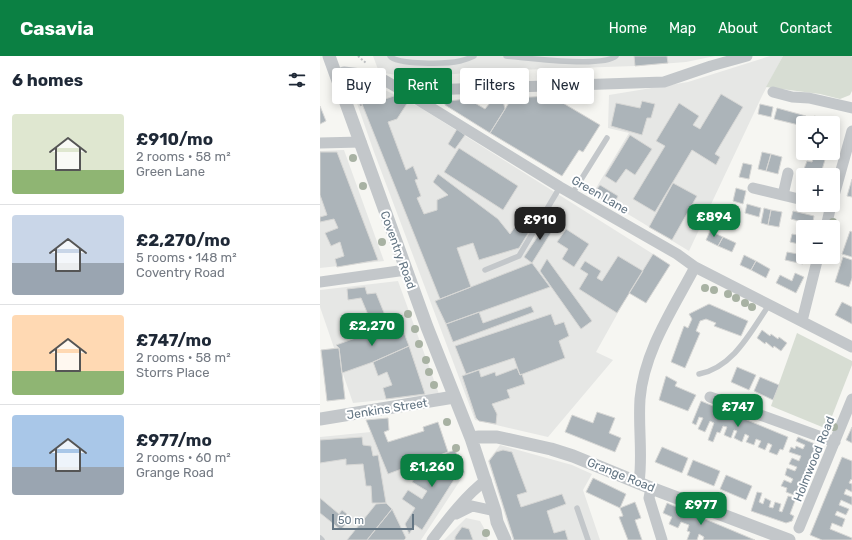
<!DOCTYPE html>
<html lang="en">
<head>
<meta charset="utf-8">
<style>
  :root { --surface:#fff; --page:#f2f2f3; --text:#1f2937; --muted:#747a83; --line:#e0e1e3; --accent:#0b8043 }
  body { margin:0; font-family:Rubik,sans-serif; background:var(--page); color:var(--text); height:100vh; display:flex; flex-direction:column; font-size:15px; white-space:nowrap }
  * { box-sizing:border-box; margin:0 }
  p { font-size:13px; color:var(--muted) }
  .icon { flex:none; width:22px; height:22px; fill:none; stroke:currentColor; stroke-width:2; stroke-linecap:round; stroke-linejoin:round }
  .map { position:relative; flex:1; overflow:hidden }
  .details { display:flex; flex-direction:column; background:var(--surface); width:320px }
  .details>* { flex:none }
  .hud { position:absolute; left:12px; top:12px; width:380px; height:36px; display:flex; gap:8px }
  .buttons { position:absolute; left:476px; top:60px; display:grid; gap:8px }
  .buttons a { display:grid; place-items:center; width:44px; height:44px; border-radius:4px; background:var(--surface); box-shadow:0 2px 10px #0003; font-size:20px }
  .scale { position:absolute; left:12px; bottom:10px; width:82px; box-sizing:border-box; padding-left:4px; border:2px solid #647684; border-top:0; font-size:11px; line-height:14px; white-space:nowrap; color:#647684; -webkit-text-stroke:3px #fff; paint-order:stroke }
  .price { position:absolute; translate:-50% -34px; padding:0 9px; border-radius:8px; background:var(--accent); color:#fff; font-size:13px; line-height:26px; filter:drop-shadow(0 1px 2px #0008) }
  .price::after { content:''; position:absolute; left:50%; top:24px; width:12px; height:9px; margin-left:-6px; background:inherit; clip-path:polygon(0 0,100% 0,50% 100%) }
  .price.active { background:#222; color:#fff }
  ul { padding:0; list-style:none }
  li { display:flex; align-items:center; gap:12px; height:100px; padding:0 12px }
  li+li { border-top:1px solid var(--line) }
  li span { display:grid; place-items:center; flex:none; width:112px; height:80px; border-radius:4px; color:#555 }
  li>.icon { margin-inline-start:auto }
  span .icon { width:48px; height:48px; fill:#fffc; stroke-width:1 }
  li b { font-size:17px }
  h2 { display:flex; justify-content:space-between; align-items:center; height:48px; padding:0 12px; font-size:17px }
  .chip { padding:0 14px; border-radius:4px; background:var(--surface); box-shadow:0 2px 10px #0003; font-size:14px; line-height:36px }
  .chip.active { background:var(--accent); color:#fff }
  header { display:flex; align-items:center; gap:24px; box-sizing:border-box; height:56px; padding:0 20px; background:var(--accent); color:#fff }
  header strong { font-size:19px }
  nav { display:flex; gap:22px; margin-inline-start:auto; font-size:14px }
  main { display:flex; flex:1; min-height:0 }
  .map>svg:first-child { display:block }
  .built { fill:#e6e7e5 }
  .green { fill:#d7ddd3 }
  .building { fill:#acb4b9; stroke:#d7d7d5 }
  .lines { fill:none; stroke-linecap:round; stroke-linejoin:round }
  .path { stroke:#bdbfc1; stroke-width:2; stroke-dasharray:2 2; stroke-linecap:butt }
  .service { stroke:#c3c7ca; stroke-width:5.5 }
  .minor { stroke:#c3c7ca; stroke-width:11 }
  .tertiary { stroke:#c3c7ca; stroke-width:13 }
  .tree { fill:#a8b2a3 }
  .labels { text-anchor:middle; stroke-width:4; stroke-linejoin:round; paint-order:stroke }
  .street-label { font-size:12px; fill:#647684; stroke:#fff }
</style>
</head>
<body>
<header>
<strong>Casavia</strong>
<nav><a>Home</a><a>Map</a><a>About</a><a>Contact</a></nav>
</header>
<main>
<section class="details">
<h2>6 homes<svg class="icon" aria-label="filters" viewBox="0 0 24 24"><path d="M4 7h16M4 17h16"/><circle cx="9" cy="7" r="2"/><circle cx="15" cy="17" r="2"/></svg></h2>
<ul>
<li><span style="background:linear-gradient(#dfe7d0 70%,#8fb573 0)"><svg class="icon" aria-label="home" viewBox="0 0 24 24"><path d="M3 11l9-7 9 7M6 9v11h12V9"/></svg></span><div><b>£910/mo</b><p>2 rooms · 58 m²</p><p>Green Lane</p></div></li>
<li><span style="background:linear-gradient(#c9d6e8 60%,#9aa5b1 0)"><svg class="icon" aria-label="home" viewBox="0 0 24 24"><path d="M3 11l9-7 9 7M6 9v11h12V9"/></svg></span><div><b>£2,270/mo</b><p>5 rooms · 148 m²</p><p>Coventry Road</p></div></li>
<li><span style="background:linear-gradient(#ffd9b3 70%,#8fb573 0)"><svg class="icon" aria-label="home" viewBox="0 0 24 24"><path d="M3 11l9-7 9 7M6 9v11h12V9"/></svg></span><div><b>£747/mo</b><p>2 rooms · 58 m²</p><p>Storrs Place</p></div></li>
<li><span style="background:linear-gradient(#a9c7e8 65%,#9aa5b1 0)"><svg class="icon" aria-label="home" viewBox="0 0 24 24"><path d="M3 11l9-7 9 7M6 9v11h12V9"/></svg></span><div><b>£977/mo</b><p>2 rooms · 60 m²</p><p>Grange Road</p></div></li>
</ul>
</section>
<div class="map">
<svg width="532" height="484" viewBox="0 0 532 484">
  <rect width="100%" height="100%" fill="#f6f6f2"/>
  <path class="built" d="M53 0H395L366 6 315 10 166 15 93 22 59 16Z
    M450 0H463L442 40 369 195 273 137 309 77 288 72 289 39 368 26Z
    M49 31 65 34 101 52 333 198 309 237 276 296 293 304 228 381 155 364 54 96 34 39Z
    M24 94 64 205 0 212V95Z
    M78 225 119 338 33 347 0 251V234Z
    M51 376 68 418 135 394 145 417 101 484H0V381Z
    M180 389 252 409 272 418 263 434 280 484H193L168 405Z
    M146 462 160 465 164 472 168 484H124Z"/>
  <path class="green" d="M463 0H531L532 1V35L530 39 520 43 500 38 446 31Z
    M477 277 532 305V309L507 373 451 350Z"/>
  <path class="building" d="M314 0H347L348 7 315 10Z
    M401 38 423 51 395 98 400 101 396 109 372 94 335 156 313 143 345 90 336 85 359 47 379 60 373 69 380 73Z
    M77 39 88 46 77 63 68 66 86 114 93 110 98 123 95 124 101 140 97 142 104 158 117 154V144L128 139 113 126 118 118 178 163 190 178 202 161 209 166 218 152 222 155 199 192 159 204 153 187 137 192 151 231 120 243 42 48 58 41 59 45Z
    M231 40 280 69 263 96 259 94 242 120 170 77 192 42Z
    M174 42H178L183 45 185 53 170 77 125 49V46L127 45 148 43 165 53Z
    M322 45 335 48 331 62H327L322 79 291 70 296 47 320 52Z
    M440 48 453 51 451 61 438 58Z
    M0 50 6 65 0 68Z
    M457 52 486 60 483 70 454 63Z
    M494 60 516 65 513 79V67H492Z
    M137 73 145 79 135 93 128 88Z
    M310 79 332 93 315 119 306 113 296 127 285 120Z
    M139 92 198 130 183 154 124 116Z
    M0 96H17L58 204 17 211 15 203 24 200 20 186 11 190 5 177 18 172 14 163 0 166V161L7 159 0 139Z
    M442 96 451 98 446 115 438 113Z
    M491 97H507L501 117 484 113 487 105 492 106 495 98Z
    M451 98 462 101 458 118 446 115Z
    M423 107 432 109 429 123 419 121Z
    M479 122 483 123V133L477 131Z
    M532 123V141L527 140Z
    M353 127 377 140 352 184 329 171Z
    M280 129 298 140 293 150 273 138Z
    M416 132 426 135 423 148 413 145Z
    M427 148 441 152 439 161 425 157Z
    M444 152 451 154 448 169 441 167Z
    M451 154 462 156 459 171 448 169Z
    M473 155 494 160 492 171H483V173H481L482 166 471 163Z
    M230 162 237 167 212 207 204 201Z
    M246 173 269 188 254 211 242 203 248 193 237 186Z
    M390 175 403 181 398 190 386 184Z
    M530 175 532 176V201L522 198Z
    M472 178 483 180V189L470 186Z
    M403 181 416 187 412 196 398 190Z
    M467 196 483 199V201H485L483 208 465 204Z
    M333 198 350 209 326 247 309 237Z
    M424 199 436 205 431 214 420 209Z
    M298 200 323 215 297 257 259 233 268 218 260 213 265 205 281 215 277 222 282 225Z
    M523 201 532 204V222L529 231 515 226Z
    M227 203 272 265 261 273 220 215Z
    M436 205 450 213 446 222 431 214Z
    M212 207 230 231 126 268 115 245Z
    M475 217 484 221 476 237 456 227 460 219 472 225Z
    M45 231 47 238 56 237 69 269 44 279 41 270 51 266 41 242 28 244 27 233Z
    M522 246 532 251V268L515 259Z
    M389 248 428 265 421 280 394 270 396 267 386 263 380 265 376 275 380 277 365 312 351 306 364 270 368 272 372 263 369 258Z
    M211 250 214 256 133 286 126 268 159 256 163 267Z
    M231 258 235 269 244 266 249 280 239 285 245 302 200 319 194 302 146 318 135 290Z
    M80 266 89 290 53 306 22 317 19 292 16 289Z
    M442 274 450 280 451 278 458 283 459 281 467 287 461 295 454 290 453 292 446 286 445 288 437 282Z
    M89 290 105 338 66 343 63 332 72 329 67 316 58 320 53 306Z
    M19 292 25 343 7 345 1 294Z
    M417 311 436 319 429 334 411 326Z
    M197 312 200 319 202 318 205 328 187 334 190 342 172 348 177 358 176 368 159 365 156 362 142 320 159 314 161 321 175 316 176 320Z
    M346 320 357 326 355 330 376 339 368 355 339 344Z
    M440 321 459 329 453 344 434 335Z
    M381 345 468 381 463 394 460 393 457 399 449 396 452 389 448 387 445 394 438 391 441 385 436 383 434 389 426 386 429 380 425 378 422 386 414 382 417 375 414 374 411 382 404 379 407 371 403 370 400 377 397 376 393 386 388 384 394 367 390 365 385 376 378 373 383 362 379 361 376 369 372 367Z
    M277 356 295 362 289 377 301 382 295 396 245 376 252 359 273 367Z
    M68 362 69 374 64 376 68 386 104 375 103 371 118 366 128 396 68 418 46 364Z
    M532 371V387L526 384Z
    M42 381 43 389 51 390 53 400 58 399 66 447H52L51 430H46L43 408 26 409V403L0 407V384Z
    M478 381 500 390 479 441 466 436 467 432 461 430 464 424 471 427 473 423 465 419 467 412 475 415 477 411 469 408 472 402 479 405 481 400 469 396 471 391 475 393 476 390 483 393 485 389 476 385Z
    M342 391 368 402 362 417 335 406Z
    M135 394 144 416 137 419 102 474 95 469 89 478 85 468 95 452 82 443 88 434 102 443 107 435 92 426 96 420 101 424 103 420 119 415 118 411 99 417 96 408Z
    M183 394 192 396 207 436 197 439 201 451 242 438 246 448 227 455 234 477 245 474 248 484H194L169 405 176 396Z
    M522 401 532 405V424L531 423 529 427 532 428V436L526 433 524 438 532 441V449L521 444 519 449 529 453 526 459 517 455 515 459 525 463 522 471 512 467 510 473 532 482V484H502L490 479Z
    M373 404 400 415 394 430 367 419Z
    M406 419 432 430 426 444 400 433Z
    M273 422 306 438 300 452 266 436Z
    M437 436 442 437 439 446 443 448 445 442 451 445 449 451 453 452 455 446 461 448 459 455 462 456 468 440 476 442 470 458 474 460 472 465 466 467 431 455Z
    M0 442 19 458 22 454 27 458 24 462 28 465 21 474 0 457Z
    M315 446 321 462 315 464 322 484H308L299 461 303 460 300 452Z
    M66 447 72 453 47 484H27L56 448Z
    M347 447 435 484H383L384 481 379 478 377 484H367L370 476 367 475 369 469 361 466 358 472 349 468 352 461 343 457Z
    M72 453 86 482 84 484H47Z
    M142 471 149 473 153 484H134H135V481Z"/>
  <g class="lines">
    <path class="path" d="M38 0 46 7
      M41 50 37 34 45 29"/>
    <path class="service" d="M70 0C77 9 127 8 140 5 144 4 150 2 154 0
      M186 0C206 2 283 12 296 0
      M252 138 287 82
      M165 214 199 200 240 131
      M379 318C414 311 431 275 449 249
      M257 452 268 484
      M0 482 2 484"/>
    <path class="minor" d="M16 19 24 16 50 19 64 24 92 40 240 131 357 198 375 211 532 291
      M453 36 472 41 489 42 532 52
      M92 40 96 37 106 34 344 26 391 10 427 0
      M0 87 41 86
      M433 132 483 144
      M463 139 468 117
      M513 143 532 75
      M506 171 511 149
      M0 226 86 214
      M482 265 498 201
      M390 341 515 386
      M319 426C323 399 318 371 320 343 324 295 353 253 375 211
      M331 432 329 442 342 484
      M136 458 152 450 175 455
      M479 472 532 343
      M112 484C128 463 145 440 166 424"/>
    <path class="tertiary" d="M9 0 107 271 151 382 175 455 177 466 185 484
      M0 363 134 341
      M151 382 159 381H177L231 393 253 400 331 432 469 484"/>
  </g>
  <g class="tree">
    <circle cx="33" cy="102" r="4"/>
    <circle cx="43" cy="130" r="4"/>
    <circle cx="513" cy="166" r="4"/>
    <circle cx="62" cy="186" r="4"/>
    <circle cx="385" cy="232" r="4"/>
    <circle cx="394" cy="234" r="4"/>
    <circle cx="408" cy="238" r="4"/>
    <circle cx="416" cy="242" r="4"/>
    <circle cx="425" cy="247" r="4"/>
    <circle cx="432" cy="251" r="4"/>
    <circle cx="88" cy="258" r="4"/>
    <circle cx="95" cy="273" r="4"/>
    <circle cx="99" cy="288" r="4"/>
    <circle cx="106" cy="304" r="4"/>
    <circle cx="109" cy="316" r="4"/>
    <circle cx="114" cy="329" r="4"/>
    <circle cx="437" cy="351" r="4"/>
    <circle cx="127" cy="366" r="4"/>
    <circle cx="514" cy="371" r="4"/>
    <circle cx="136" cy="392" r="4"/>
    <circle cx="166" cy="477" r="4"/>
  </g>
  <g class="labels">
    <g class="street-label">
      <text transform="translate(280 139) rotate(30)" y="4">Green Lane</text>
      <text transform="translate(78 194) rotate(70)" y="4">Coventry Road</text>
      <text transform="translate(67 353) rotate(-9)" y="4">Jenkins Street</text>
      <text transform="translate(494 403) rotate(-68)" y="4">Holmwood Road</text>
      <text transform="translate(301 419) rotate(22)" y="4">Grange Road</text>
    </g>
  </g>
</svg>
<div class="buttons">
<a><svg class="icon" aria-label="locate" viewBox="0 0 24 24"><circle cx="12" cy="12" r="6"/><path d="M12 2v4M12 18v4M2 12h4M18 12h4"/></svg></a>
<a>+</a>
<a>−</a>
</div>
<div class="scale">50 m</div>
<b class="price" style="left:394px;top:182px">£894</b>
<b class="price active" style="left:220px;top:185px">£910</b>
<b class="price" style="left:52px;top:291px">£2,270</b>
<b class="price" style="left:418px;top:372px">£747</b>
<b class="price" style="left:112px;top:432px">£1,260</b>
<b class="price" style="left:381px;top:470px">£977</b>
<div class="hud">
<a class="chip">Buy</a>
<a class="chip active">Rent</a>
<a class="chip">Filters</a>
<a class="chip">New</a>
</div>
</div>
</main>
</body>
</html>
